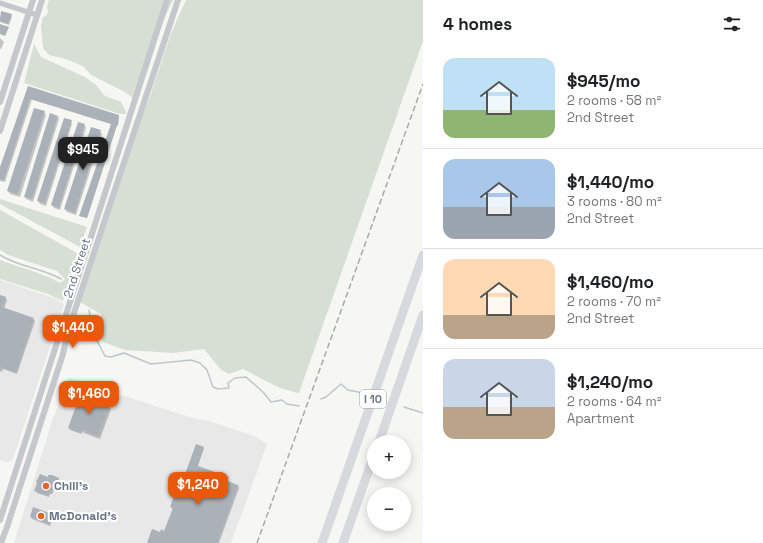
<!DOCTYPE html>
<html lang="en">
<head>
<meta charset="utf-8">
<style>
  :root { --surface:#fff; --page:#f6f6f6; --text:#202124; --muted:#757577; --line:#e0e0e0; --accent:#ea580c }
  body { margin:0; font-family:"Space Grotesk",sans-serif; background:var(--page); color:var(--text); height:100vh; display:flex; flex-direction:column; font-size:15px; white-space:nowrap }
  * { box-sizing:border-box; margin:0 }
  p { font-size:13px; color:var(--muted) }
  .icon { flex:none; width:22px; height:22px; fill:none; stroke:currentColor; stroke-width:2; stroke-linecap:round; stroke-linejoin:round }
  .map { position:relative; flex:1; overflow:hidden }
  .sheet { display:flex; flex-direction:column; background:var(--surface); width:340px }
  .sheet>* { flex:none }
  .buttons { position:absolute; left:367px; top:435px; display:grid; gap:8px }
  .buttons a { display:grid; place-items:center; width:44px; height:44px; border-radius:50%; background:var(--surface); box-shadow:0 2px 10px #0003; font-size:20px }
  .price { position:absolute; translate:-50% -34px; padding:0 9px; border-radius:8px; background:var(--accent); color:#fff; font-size:13px; line-height:26px; filter:drop-shadow(0 1px 2px #0008) }
  .price::after { content:''; position:absolute; left:50%; top:24px; width:12px; height:9px; margin-left:-6px; background:inherit; clip-path:polygon(0 0,100% 0,50% 100%) }
  .price.selected { background:#222; color:#fff }
  ul { padding:0; list-style:none }
  li { display:flex; align-items:center; gap:12px; height:100px; padding:0 20px }
  li+li { border-top:1px solid var(--line) }
  li span { display:grid; place-items:center; flex:none; width:112px; height:80px; border-radius:12px; color:#555 }
  li>.icon { margin-inline-start:auto }
  span .icon { width:48px; height:48px; fill:#fffc; stroke-width:1 }
  li b { font-size:17px }
  h2 { display:flex; justify-content:space-between; align-items:center; height:48px; padding:0 20px; font-size:17px }
  main { display:flex; flex:1; min-height:0 }
  .map>svg:first-child { display:block }
  .built { fill:#e7e8e7 }
  .green { fill:#d7ded4 }
  .shadow { fill:#0003 }
  .lines { fill:none; stroke-linecap:round; stroke-linejoin:round }
  .stream { stroke:#bdc6cb; stroke-width:1.5 }
  .building { fill:#aab1b8 }
  .minor { stroke:#c4c7cb; stroke-width:5 }
  .tertiary { stroke:#c4c7cb; stroke-width:6 }
  .motorway { stroke:#d6dadf; stroke-width:9 }
  .rail { stroke:#a5aab0; stroke-width:1.5; stroke-dasharray:6 3; stroke-linecap:butt }
  .poi-dot { fill:#e36527; stroke:#fff; stroke-width:1.5 }
  .labels { text-anchor:middle; stroke-width:4; stroke-linejoin:round; paint-order:stroke }
  .shield { fill:#fff; stroke:#949eaa; stroke-width:1 }
  .shield-label { font-size:11px; font-weight:bold; fill:#667485 }
  .street-label { font-size:12px; fill:#667485; stroke:#fff }
  .poi-label { font-size:12px; font-weight:bold; fill:#667485; stroke:#fff; text-anchor:start }
</style>
</head>
<body>
<main>
<div class="map">
<svg width="423" height="543" viewBox="0 0 423 543">
  <rect width="100%" height="100%" fill="#f6f7f3"/>
  <path class="built" d="M0 280 57 299 64 304 13 459 8 462 0 460Z
    M69 378 108 392 125 396 189 417 209 421 254 436 267 444 231 543H14L53 418Z"/>
  <path class="green" d="M49 0H173L156 36 134 99 125 92 91 75 83 66 66 59 49 55 43 48 41 26 43 17 46 16 48 12 47 7Z
    M186 0H423V41L299 393C279 390 261 378 243 369L229 374 221 370 204 349 173 353 125 350 103 342 101 314 78 301 135 131 149 99 171 33Z
    M34 44 41 57 85 77 96 85 105 96 121 102 127 114H120L24 83Z
    M0 199 87 227 80 247 0 204Z
    M0 210 77 253 63 301 48 294 0 279V260C10 264 55 277 59 283L63 281 65 279 57 271 8 255 0 250Z"/>
  <path class="shadow" d="M2 12 11 15 12 17 9 25 0 22V18Z
    M0 38 4 42 1 49H0Z
    M29 87 119 116 118 125H117L87 218 80 216 112 124 32 99 5 182 0 181V170Z
    M44 112 46 115 20 197 10 194 8 191Z
    M58 116 59 119 33 202 26 199 25 196Z
    M71 121 72 124 46 206 40 204 38 201Z
    M85 125 86 128 60 210 54 208 52 205Z
    M100 131 102 134 76 215 67 212 65 209Z
    M0 296 5 297 7 300 4 309 33 319 35 321 17 374 3 369 2 372 0 371Z
    M93 398 94 400 109 406 111 409 100 439 84 433 83 431 82 434 70 430 69 428Z
    M197 445 204 448 197 467 222 492 238 485 239 488 219 543H148L160 533 165 532 173 510 171 507 181 489Z
    M48 478 59 479 60 481 55 491 54 490 52 494H50L49 497 37 493 36 491Z
    M34 508 52 515 53 517 50 526 32 519 31 517Z"/>
  <g class="lines">
    <path class="stream" d="M0 255C19 267 42 268 61 279
      M89 310 94 335 105 356 111 357 124 353 151 364 191 360 200 363 207 370 213 387 218 389 229 388 228 383 235 378 246 377 263 392 271 402 282 400 287 404 299 406
      M321 399 326 397 341 384 348 390 363 393
      M404 407 423 413"/>
  </g>
  <path class="building" d="M1 11 12 14 8 24 0 21Z
    M0 24 9 27 5 36 0 34Z
    M28 86 119 115 118 126 117 125 87 218 79 216 111 124 30 99 4 180 0 179V167Z
    M34 108 45 111 18 194 7 191Z
    M50 113 58 116 32 199 24 197Z
    M64 118 72 120 45 203 37 201Z
    M78 122 85 124 59 208 51 205Z
    M91 127 101 130 75 213 64 209Z
    M0 295 6 297 2 307 34 318 16 372 0 367Z
    M81 392 94 397 93 399 110 405 98 436 82 430 81 433 68 428Z
    M196 444 204 447 198 466 229 477 227 481 238 485 217 543H147L152 529 160 532 161 529 164 531 173 508 170 507 177 487 180 488Z
    M40 474 48 477V475H52L59 478 54 489H53L51 493 49 492 48 496 34 491 37 483 36 482Z
    M33 507 52 514 49 524 30 517Z"/>
  <g class="lines">
    <path class="minor" d="M0 3 37 15"/>
    <path class="tertiary" d="M0 102 33 0
      M0 131 42 0
      M0 520 167 0
      M1 543 7 527 63 354 66 340 74 313 178 0"/>
    <path class="motorway" d="M379 442 423 315
      M322 543 423 255
      M343 543 374 455"/>
    <path class="rail" d="M257 543 423 84"/>
  </g>
  <g class="poi-dot">
    <circle cx="46" cy="486" r="4"/>
    <circle cx="41" cy="516" r="4"/>
  </g>
  <g class="labels">
    <rect class="shield" x="360" y="390" width="26" height="18" rx="3"/>
    <g class="shield-label">
      <text x="373" y="403">I 10</text>
    </g>
    <g class="street-label">
      <text transform="translate(77 268) rotate(-72)" y="4">2nd Street</text>
    </g>
    <g class="poi-label">
      <text x="54" y="490">Chili's</text>
      <text x="49" y="520">McDonald's</text>
    </g>
  </g>
</svg>
<div class="buttons">
<a>+</a>
<a>−</a>
</div>
<b class="price selected" style="left:83px;top:171px">$945</b>
<b class="price" style="left:73px;top:349px">$1,440</b>
<b class="price" style="left:89px;top:415px">$1,460</b>
<b class="price" style="left:198px;top:506px">$1,240</b>
</div>
<section class="sheet">
<h2>4 homes<svg class="icon" aria-label="filters" viewBox="0 0 24 24"><path d="M4 7h16M4 17h16"/><circle cx="9" cy="7" r="2"/><circle cx="15" cy="17" r="2"/></svg></h2>
<ul>
<li><span style="background:linear-gradient(#bfe0f5 65%,#8fb573 0)"><svg class="icon" aria-label="home" viewBox="0 0 24 24"><path d="M3 11l9-7 9 7M6 9v11h12V9"/></svg></span><div><b>$945/mo</b><p>2 rooms · 58 m²</p><p>2nd Street</p></div></li>
<li><span style="background:linear-gradient(#a9c7e8 60%,#9aa5b1 0)"><svg class="icon" aria-label="home" viewBox="0 0 24 24"><path d="M3 11l9-7 9 7M6 9v11h12V9"/></svg></span><div><b>$1,440/mo</b><p>3 rooms · 80 m²</p><p>2nd Street</p></div></li>
<li><span style="background:linear-gradient(#ffd9b3 70%,#b9a48a 0)"><svg class="icon" aria-label="home" viewBox="0 0 24 24"><path d="M3 11l9-7 9 7M6 9v11h12V9"/></svg></span><div><b>$1,460/mo</b><p>2 rooms · 70 m²</p><p>2nd Street</p></div></li>
<li><span style="background:linear-gradient(#c9d6e8 60%,#b9a48a 0)"><svg class="icon" aria-label="home" viewBox="0 0 24 24"><path d="M3 11l9-7 9 7M6 9v11h12V9"/></svg></span><div><b>$1,240/mo</b><p>2 rooms · 64 m²</p><p>Apartment</p></div></li>
</ul>
</section>
</main>
</body>
</html>
